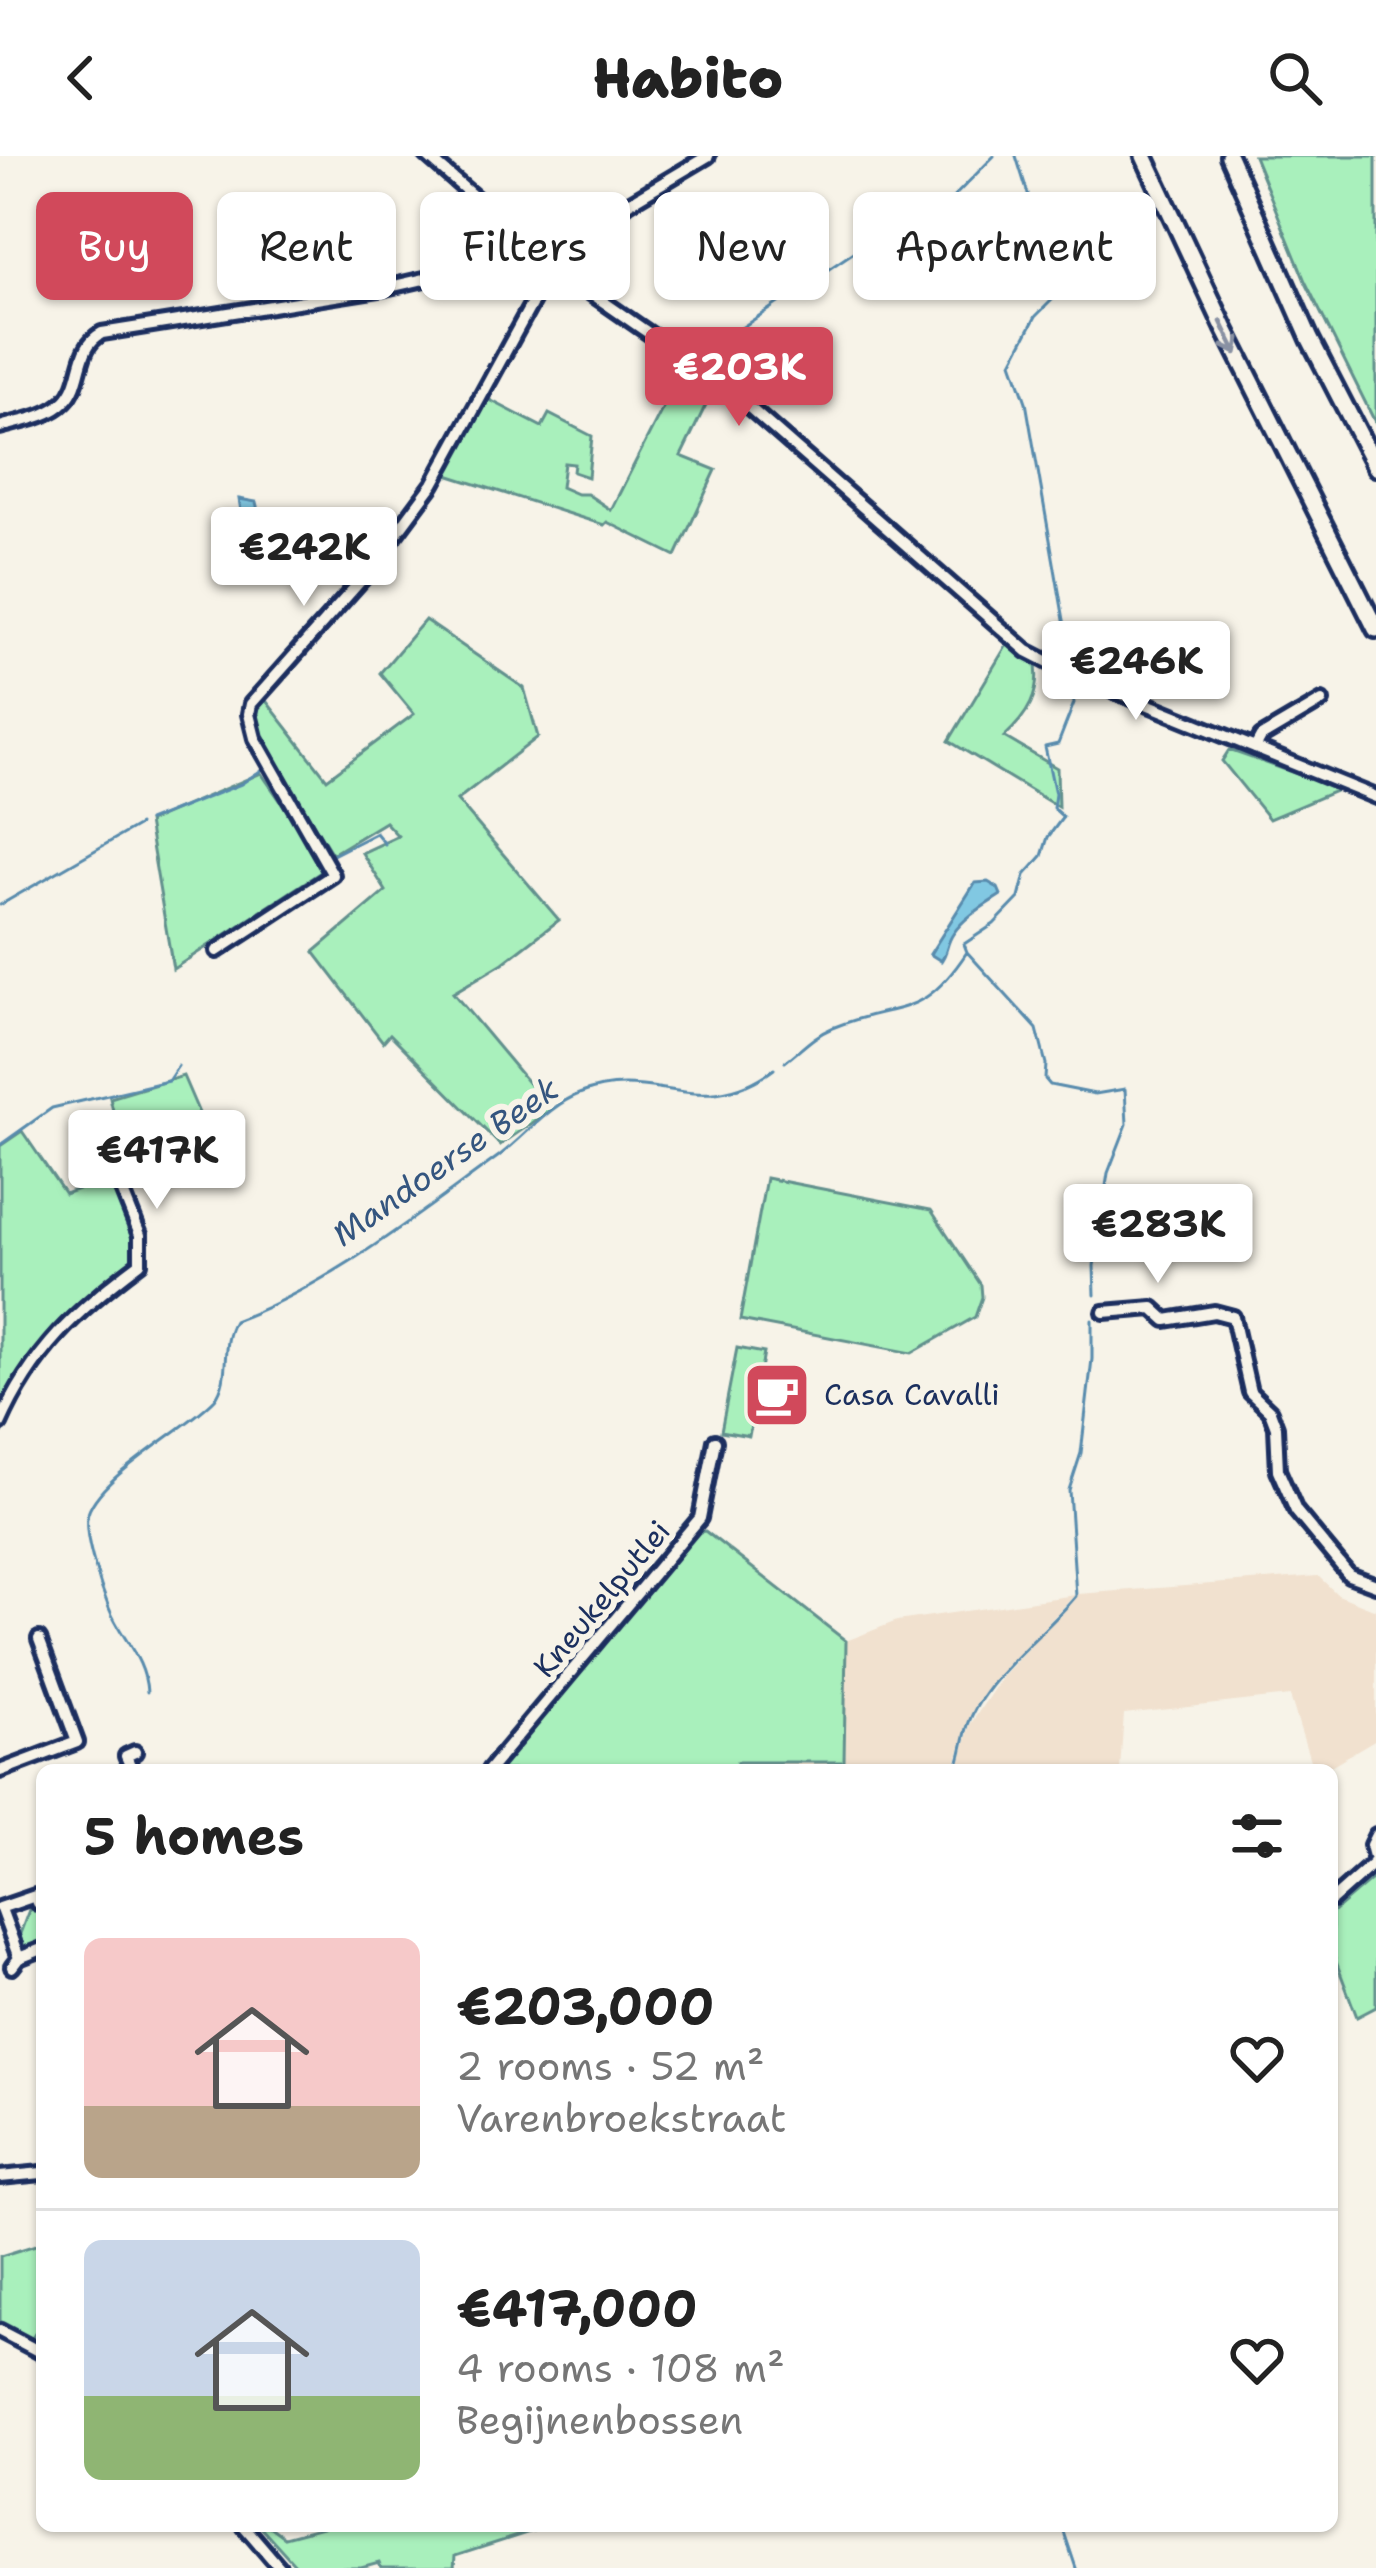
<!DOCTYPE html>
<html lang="en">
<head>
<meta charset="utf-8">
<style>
  :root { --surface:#fff; --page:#f2f2f2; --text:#222; --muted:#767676; --line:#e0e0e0; --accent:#d1495b }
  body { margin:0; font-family:"Shantell Sans",sans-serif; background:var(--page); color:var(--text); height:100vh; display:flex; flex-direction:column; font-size:45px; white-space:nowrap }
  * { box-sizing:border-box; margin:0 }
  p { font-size:39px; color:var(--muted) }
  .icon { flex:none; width:66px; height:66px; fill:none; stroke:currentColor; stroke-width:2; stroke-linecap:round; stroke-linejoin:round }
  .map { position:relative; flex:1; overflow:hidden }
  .details { position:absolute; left:36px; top:1608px; width:1302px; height:768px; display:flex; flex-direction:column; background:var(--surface); border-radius:18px; box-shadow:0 3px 9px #0004 }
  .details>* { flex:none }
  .guide { position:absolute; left:36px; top:36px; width:1305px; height:108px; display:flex; gap:24px }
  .price { position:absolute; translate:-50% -102px; padding:0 27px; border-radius:12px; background:#fff; color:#222; font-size:39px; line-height:78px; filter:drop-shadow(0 3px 6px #0008) }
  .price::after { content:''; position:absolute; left:50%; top:72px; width:36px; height:27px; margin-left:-18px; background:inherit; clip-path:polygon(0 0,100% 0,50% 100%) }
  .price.on { background:var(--accent); color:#fff }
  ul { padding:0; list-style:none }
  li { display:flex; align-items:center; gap:36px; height:300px; padding:0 48px }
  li+li { border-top:3px solid var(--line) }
  li span { display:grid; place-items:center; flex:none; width:336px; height:240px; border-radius:18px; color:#555 }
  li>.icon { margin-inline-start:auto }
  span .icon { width:144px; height:144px; fill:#fffc; stroke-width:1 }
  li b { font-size:51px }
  h2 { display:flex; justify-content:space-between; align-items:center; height:144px; padding:0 48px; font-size:51px }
  .chip { padding:0 42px; border-radius:18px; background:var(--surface); box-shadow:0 3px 9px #0004; font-size:42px; line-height:108px }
  .chip.on { background:var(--accent); color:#fff }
  header { display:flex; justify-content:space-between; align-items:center; height:156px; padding:0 48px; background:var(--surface); font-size:54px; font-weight:800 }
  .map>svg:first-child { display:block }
  .built { fill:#f1e1cf }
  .green { fill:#a9f0bc; stroke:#62908d; stroke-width:3 }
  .water { fill:#81c8e2; stroke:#588bad; stroke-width:3 }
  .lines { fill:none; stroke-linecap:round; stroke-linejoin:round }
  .stream { stroke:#588bad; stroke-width:3 }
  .minor-casing { stroke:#1b2f5e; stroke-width:20 }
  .highway-casing { stroke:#1b2f5e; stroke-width:24 }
  .minor { stroke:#f7f3e8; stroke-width:10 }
  .highway { stroke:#f7f3e8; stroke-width:15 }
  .oneway { stroke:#8991a3 }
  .labels { text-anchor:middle; stroke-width:12; stroke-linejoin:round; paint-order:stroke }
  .poi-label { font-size:30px; fill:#1b2f5e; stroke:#f7f3e8; text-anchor:start }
  .street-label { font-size:30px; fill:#1b2f5e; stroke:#f7f3e8 }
  .water-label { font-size:33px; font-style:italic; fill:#34557f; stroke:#f7f3e8 }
</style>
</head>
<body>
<header><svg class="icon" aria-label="back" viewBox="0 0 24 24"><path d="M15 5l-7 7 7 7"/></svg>Habito<svg class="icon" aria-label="search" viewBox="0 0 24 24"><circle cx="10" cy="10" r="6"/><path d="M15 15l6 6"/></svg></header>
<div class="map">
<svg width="1376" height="2412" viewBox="0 0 1376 2412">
  <rect width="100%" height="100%" fill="#f7f3e8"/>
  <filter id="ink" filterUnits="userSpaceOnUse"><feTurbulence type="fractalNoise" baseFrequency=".00833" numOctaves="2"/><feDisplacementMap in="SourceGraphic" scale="24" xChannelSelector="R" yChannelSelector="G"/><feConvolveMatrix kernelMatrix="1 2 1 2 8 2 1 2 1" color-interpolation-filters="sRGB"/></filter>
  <g filter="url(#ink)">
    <path class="built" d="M1318 1420 1338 1439 1376 1454V1583L1324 1614H1313L1290 1540 1124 1558 1120 1614H958L970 1569 1003 1519 1078 1438Z
      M1075 1439 1002 1515 968 1566 954 1614H736V1606H844L846 1485 897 1465Z"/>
    <path class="green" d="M1254 0H1376V268L1305 125Z
      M682 214 714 232 681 300 716 314 676 400 607 366 604 369 444 318 484 241 542 271 549 258 592 280 588 321 573 316 574 308 564 307 561 331 577 338H587L611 354Z
      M425 464 524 532 538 581 457 644 559 764 503 807 453 837 551 954 500 989 390 878 383 886 314 796 386 735 362 697 398 680 385 666 332 698 259 579 256 551 264 542 327 623 414 558 380 517Z
      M1008 487 1035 504C1042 538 1027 560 1004 581L1057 612 1058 651 949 585Z
      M1229 594 1340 633 1269 663 1222 605Z
      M261 617 327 712 173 813 148 666Z
      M183 920 205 971 204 992 128 1019 110 942Z
      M22 975 65 1038 110 1021 139 1103 68 1164 0 1254V990Z
      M766 1022 931 1054 981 1129 982 1141 975 1161 912 1197 740 1164Z
      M737 1192 764 1197 749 1280 721 1275Z
      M705 1375 846 1485 844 1606H737L736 1614H493L694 1377Z
      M1373 1722 1376 1727V1851L1357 1861 1332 1795V1757Z
      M42 1750V1787L22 1793 18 1783 29 1754Z
      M42 2087V2167L32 2182 0 2165V2100Z
      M260 2370H269L284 2381 326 2370H548L455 2400 454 2412H381L379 2407 361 2412H298Z"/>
    <path class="water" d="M239 343 256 346 262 370 260 380 244 373Z
      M988 726 998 732 1001 739C984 750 964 761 953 778 946 788 948 796 941 805L930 798 975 727Z"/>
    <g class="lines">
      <path class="stream" d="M1016 0 1059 137 1036 160 1012 206 1026 246 1072 510
        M872 102 874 105 930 65 994 0
        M583 125 671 186
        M397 135 515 108 543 111
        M530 139 536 127
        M324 148 382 138
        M224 163 316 149
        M687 197 701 204 713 191 863 90
        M355 423 371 403
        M1069 519 1074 547 1058 588 1045 591 1055 638 1053 652 1063 661 1048 681 1042 700 1025 719 1019 742 994 768 964 788 967 796 1037 873 1046 908 1045 923 1050 929 1095 938 1125 933 1127 968 1108 1017 1094 1110 1095 1139
        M148 665 241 628 266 611
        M329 701 376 677 385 688
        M0 749 139 669
        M785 906C801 894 813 880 832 872 900 844 920 867 967 796
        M0 989 52 952 168 925 178 910
        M147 1536C145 1501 121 1483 109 1452 101 1432 84 1382 87 1362 93 1323 186 1274 215 1243 232 1220 219 1190 234 1165 330 1129 416 1060 499 1000 526 980 548 950 579 938 652 908 701 968 774 913
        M956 1614C962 1599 963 1584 968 1569 983 1523 1046 1477 1076 1440L1069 1334 1081 1297 1092 1203V1164
        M1062 2370 1076 2412"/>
      <defs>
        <path id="minor" d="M427 0 559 115 725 230 1027 495 1070 517 1376 641
          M0 271C20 265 50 261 65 245 85 225 75 191 102 177L385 132 538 97
          M1255 592 1261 581 1322 545
          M217 795 333 719 255 582 249 558 251 548 364 421 433 328 555 105 629 47 708 0
          M1104 1156 1153 1152 1166 1164 1214 1156 1233 1161 1250 1236 1270 1255 1276 1271 1278 1314 1296 1355 1349 1419 1376 1429
          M0 1268C32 1195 77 1154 140 1107V1079L115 1016
          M132 1614 126 1600 135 1596
          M489 1614 700 1362 715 1285
          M0 1615 77 1586 39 1483
          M1376 1679 1371 1689 1376 1708
          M1332 1744 1376 1705
          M0 1752 35 1740 37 1747 42 1745
          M1 1753 19 1802
          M12 1811 19 1802 42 1793
          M0 2021 42 2017
          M0 2175 42 2197
          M244 2370 280 2412"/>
        <path id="highway" d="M1144 0 1224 171 1376 473
          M1229 0 1310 183 1376 311"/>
      </defs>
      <use href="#minor" class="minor-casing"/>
      <use href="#highway" class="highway-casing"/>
      <use href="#minor" class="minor"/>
      <use href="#highway" class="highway"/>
    </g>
    <defs><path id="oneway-shaft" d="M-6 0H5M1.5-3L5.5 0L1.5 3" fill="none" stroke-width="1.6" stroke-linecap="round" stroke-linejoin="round" transform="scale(3)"/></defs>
    <use class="oneway" href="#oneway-shaft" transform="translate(1229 182) rotate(64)"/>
  </g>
  <defs>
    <symbol id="cafe-square" viewBox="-11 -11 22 22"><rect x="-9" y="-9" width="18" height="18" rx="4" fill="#d1495b" stroke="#f7f3e8"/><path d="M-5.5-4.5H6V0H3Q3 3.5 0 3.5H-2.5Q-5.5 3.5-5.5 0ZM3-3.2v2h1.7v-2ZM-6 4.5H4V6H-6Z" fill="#fff"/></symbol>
  </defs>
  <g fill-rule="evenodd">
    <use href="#cafe-square" x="739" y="1201" width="76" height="76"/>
  </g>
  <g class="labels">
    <g class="poi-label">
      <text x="824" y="1249">Casa Cavalli</text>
    </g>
    <g class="street-label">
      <text transform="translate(602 1443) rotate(-50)" y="10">Kneukelputlei</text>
    </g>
    <g class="water-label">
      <text transform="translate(445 1005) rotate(-35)" y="12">Mandoerse Beek</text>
    </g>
  </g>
</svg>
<b class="price on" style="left:739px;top:273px">€203K</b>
<b class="price" style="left:304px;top:453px">€242K</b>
<b class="price" style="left:1136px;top:567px">€246K</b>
<b class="price" style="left:157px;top:1056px">€417K</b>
<b class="price" style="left:1158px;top:1130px">€283K</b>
<div class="guide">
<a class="chip on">Buy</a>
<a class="chip">Rent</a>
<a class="chip">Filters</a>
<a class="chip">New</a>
<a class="chip">Apartment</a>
</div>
<section class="details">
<h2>5 homes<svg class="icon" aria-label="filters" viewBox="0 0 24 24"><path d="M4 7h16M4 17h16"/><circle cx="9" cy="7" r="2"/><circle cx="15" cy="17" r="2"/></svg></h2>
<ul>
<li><span style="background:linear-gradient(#f6c9c9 70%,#b9a48a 0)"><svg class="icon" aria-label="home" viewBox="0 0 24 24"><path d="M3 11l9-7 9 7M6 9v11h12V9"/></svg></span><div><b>€203,000</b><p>2 rooms · 52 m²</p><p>Varenbroekstraat</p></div><svg class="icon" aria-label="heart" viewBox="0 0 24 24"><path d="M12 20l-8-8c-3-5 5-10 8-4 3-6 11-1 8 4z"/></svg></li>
<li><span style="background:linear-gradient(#c9d6e8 65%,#8fb573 0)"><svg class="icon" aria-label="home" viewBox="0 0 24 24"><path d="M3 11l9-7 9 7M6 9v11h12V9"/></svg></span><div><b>€417,000</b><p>4 rooms · 108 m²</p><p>Begijnenbossen</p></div><svg class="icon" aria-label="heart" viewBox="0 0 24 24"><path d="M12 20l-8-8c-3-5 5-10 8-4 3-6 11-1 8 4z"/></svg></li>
</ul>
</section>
</div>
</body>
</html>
